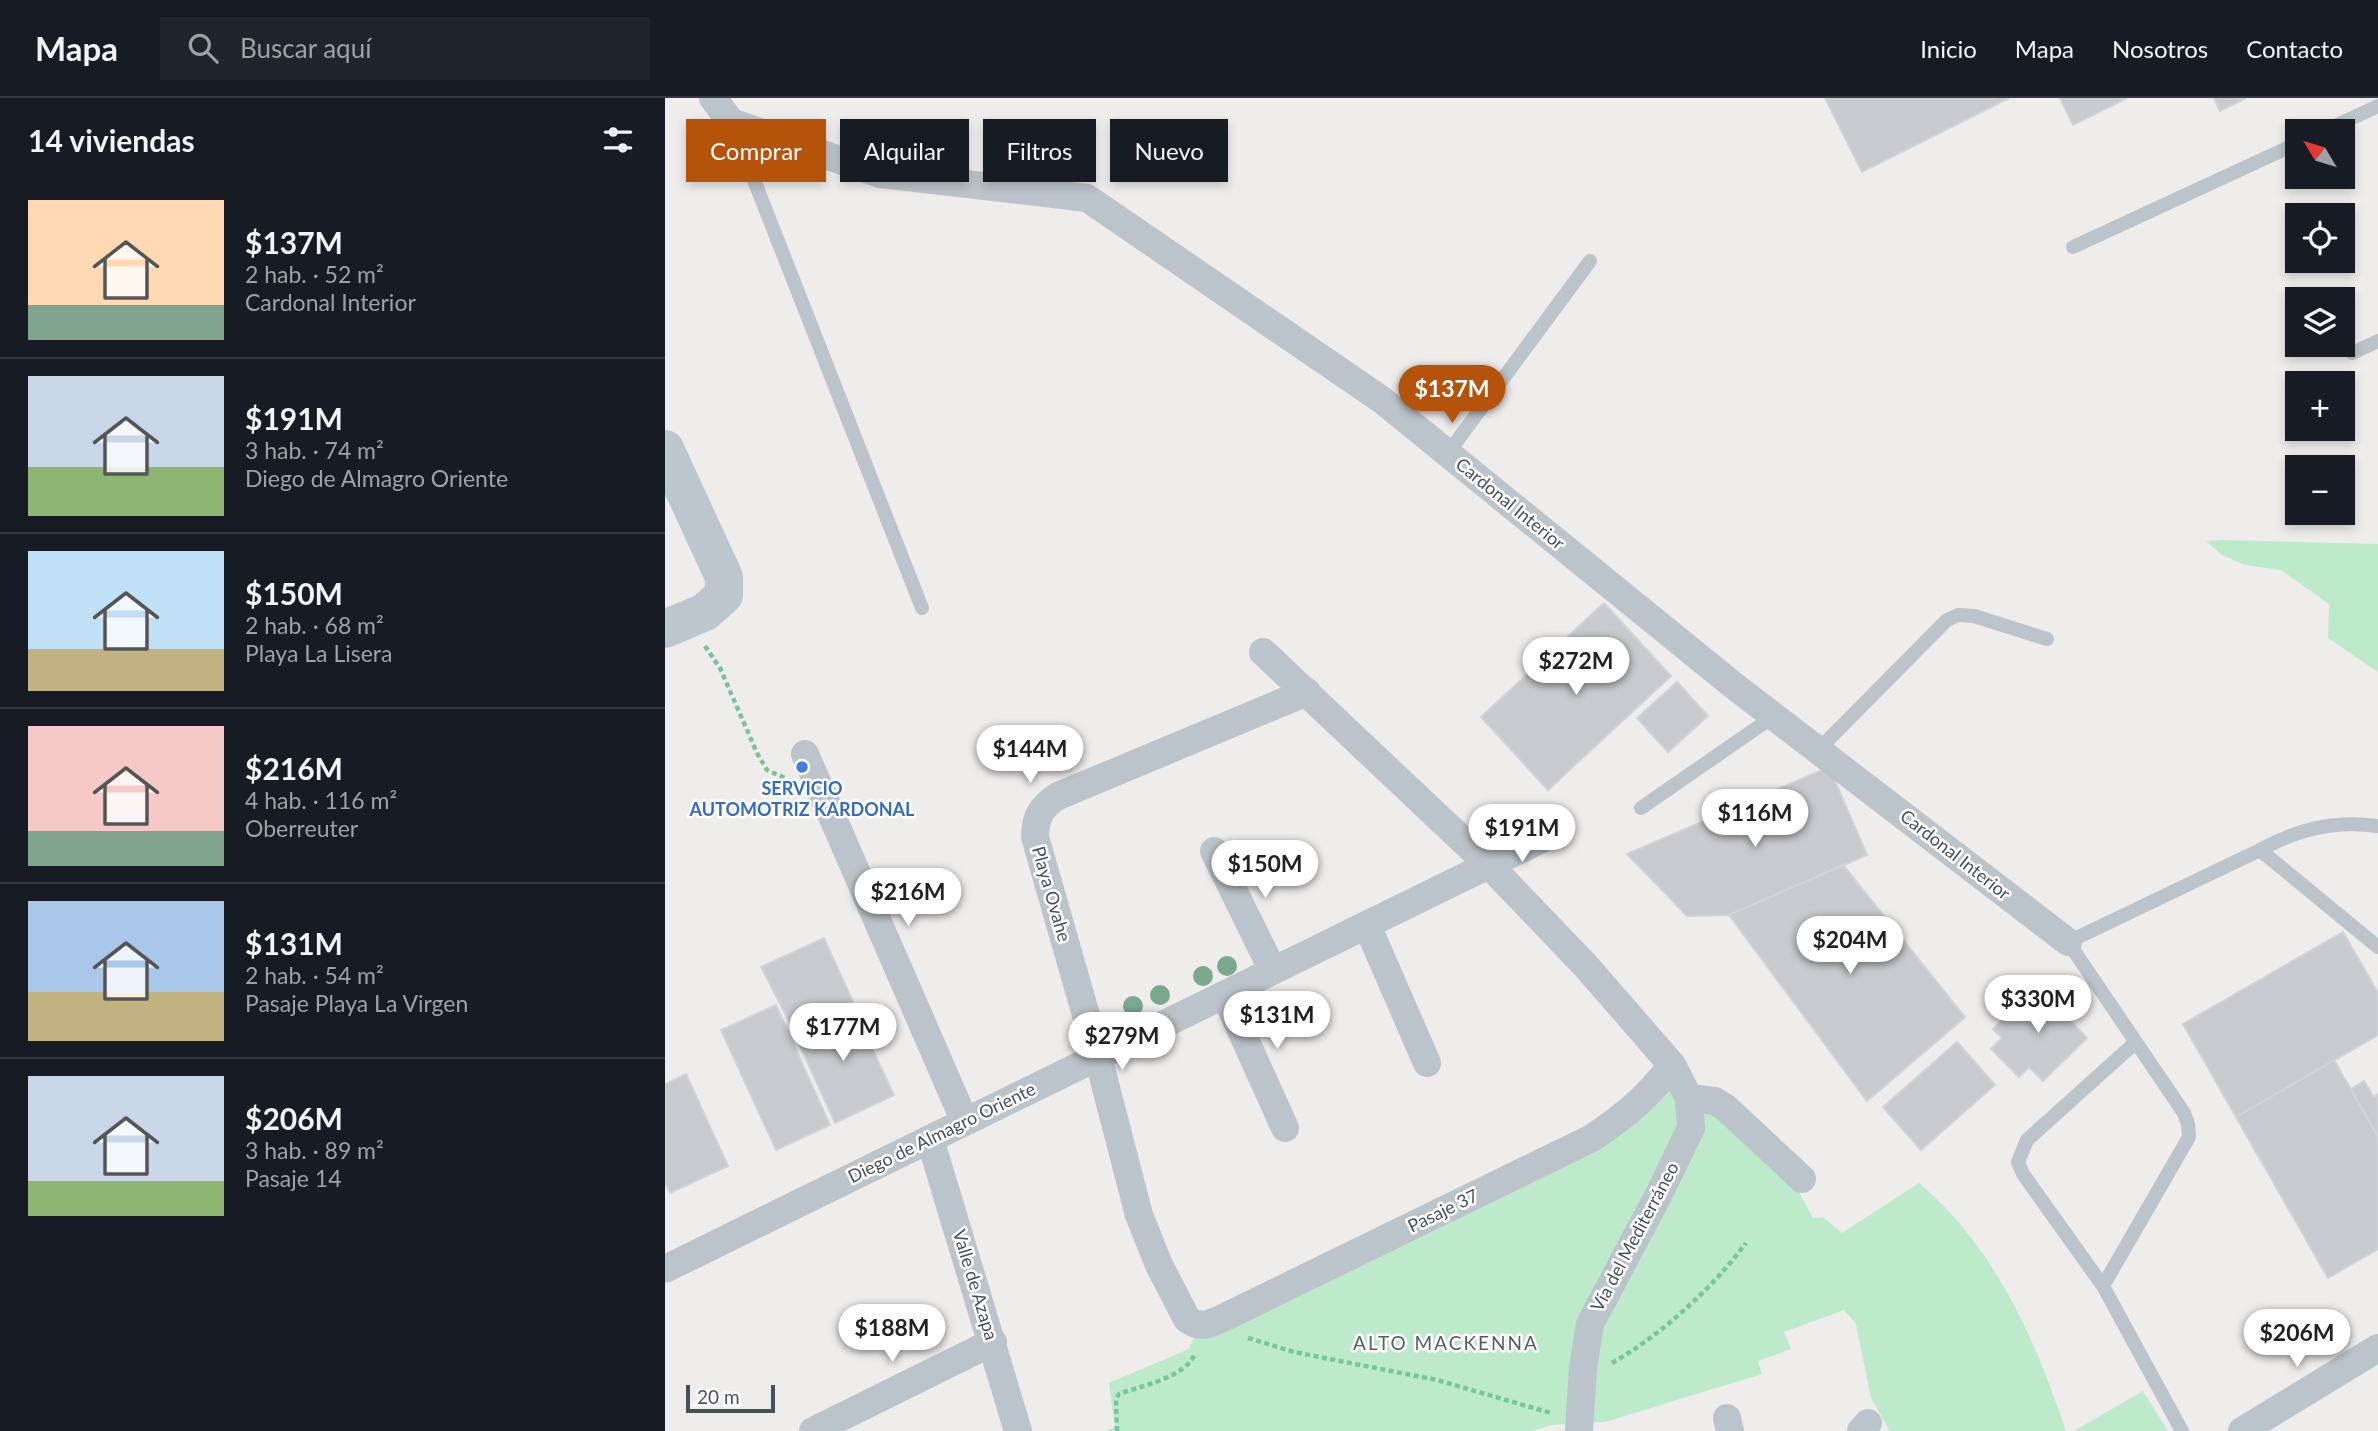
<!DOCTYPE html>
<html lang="es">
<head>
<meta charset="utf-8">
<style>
  :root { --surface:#171b24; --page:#20242c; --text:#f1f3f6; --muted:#9ea1a6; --line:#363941; --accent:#b45309 }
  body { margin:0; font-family:Lato,sans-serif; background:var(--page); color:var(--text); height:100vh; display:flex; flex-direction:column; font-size:26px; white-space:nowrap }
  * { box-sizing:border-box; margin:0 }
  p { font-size:23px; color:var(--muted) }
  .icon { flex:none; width:38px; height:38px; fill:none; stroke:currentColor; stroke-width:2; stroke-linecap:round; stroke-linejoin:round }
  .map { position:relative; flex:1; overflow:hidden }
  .panel { display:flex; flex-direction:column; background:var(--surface); width:665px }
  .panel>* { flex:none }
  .banner { position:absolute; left:21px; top:21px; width:665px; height:63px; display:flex; gap:14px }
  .needle { width:46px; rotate:308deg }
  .buttons { position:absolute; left:1620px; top:21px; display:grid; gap:14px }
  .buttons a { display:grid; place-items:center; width:70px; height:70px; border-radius:0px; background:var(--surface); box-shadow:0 4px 10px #0003; font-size:35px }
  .scale { position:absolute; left:21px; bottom:18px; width:89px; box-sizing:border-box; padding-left:7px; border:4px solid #465158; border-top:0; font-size:19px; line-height:24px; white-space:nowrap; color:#465158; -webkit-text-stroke:5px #fff; paint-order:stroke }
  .price { position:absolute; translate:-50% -60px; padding:0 16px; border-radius:24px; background:#fff; color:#222; font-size:23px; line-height:46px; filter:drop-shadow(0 2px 4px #0008) }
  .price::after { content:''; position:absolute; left:50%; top:42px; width:21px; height:16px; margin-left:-10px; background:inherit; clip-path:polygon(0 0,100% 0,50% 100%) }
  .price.active { background:var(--accent); color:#fff }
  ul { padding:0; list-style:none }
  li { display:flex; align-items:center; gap:21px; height:175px; padding:0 28px }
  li+li { border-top:2px solid var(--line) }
  li span { display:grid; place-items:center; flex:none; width:196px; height:140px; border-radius:0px; color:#555 }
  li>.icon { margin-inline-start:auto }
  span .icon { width:84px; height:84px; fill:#fffc; stroke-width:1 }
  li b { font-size:30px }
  h2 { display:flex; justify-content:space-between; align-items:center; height:84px; padding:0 28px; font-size:30px }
  .tag { padding:0 24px; border-radius:0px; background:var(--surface); box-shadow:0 4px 10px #0003; font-size:24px; line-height:63px }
  .tag.active { background:var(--accent); color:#fff }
  header { display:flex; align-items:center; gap:42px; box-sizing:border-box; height:98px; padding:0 35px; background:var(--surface); border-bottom:2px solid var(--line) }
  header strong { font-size:33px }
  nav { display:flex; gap:38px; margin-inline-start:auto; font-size:24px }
  .search { width:490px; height:63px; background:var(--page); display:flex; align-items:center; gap:18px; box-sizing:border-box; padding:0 24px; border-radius:0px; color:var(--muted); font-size:26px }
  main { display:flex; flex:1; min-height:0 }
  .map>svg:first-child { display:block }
  .green { fill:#bceaca }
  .building { fill:#c7cace; stroke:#d0d3d7; stroke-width:2 }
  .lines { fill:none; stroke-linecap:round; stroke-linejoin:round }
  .path { stroke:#78c598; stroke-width:4.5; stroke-dasharray:5 3.5; stroke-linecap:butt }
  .lane { stroke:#bbc4ca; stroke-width:14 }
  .street { stroke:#bbc4ca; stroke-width:28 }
  .secondary { stroke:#bbc6cf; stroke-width:38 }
  .tree { fill:#7ca98e }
  .shop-dot { fill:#3f7fe0; stroke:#fff; stroke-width:2.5 }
  .labels { text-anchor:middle; stroke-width:5; stroke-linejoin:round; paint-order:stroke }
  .street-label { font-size:18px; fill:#465158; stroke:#fff }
  .shop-label { font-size:18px; font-weight:bold; fill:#366cbe; stroke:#fff }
  .neighbourhood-label { font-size:19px; letter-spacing:2px; fill:#595d60; stroke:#fff }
</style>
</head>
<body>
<header>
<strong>Mapa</strong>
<div class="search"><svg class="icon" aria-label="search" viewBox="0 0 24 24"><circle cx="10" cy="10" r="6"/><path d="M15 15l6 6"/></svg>Buscar aquí</div>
<nav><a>Inicio</a><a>Mapa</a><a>Nosotros</a><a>Contacto</a></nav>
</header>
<main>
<section class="panel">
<h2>14 viviendas<svg class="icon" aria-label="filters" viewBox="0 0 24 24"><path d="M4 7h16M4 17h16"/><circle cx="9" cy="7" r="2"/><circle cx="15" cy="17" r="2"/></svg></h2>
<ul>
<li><span style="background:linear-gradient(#ffd9b3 75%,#7fa58c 0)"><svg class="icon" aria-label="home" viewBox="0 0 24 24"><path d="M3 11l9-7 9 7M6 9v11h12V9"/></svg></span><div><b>$137M</b><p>2 hab. · 52 m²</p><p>Cardonal Interior</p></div></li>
<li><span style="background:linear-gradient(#c9d6e8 65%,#8fb573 0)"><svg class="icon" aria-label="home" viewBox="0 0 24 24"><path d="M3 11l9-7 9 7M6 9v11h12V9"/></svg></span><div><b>$191M</b><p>3 hab. · 74 m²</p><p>Diego de Almagro Oriente</p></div></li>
<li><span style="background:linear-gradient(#bfe0f5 70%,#c2b280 0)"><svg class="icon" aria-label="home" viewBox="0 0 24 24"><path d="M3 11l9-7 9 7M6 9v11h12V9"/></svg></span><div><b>$150M</b><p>2 hab. · 68 m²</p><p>Playa La Lisera</p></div></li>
<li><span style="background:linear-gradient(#f6c9c9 75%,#7fa58c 0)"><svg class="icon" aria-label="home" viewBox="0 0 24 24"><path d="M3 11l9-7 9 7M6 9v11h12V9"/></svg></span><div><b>$216M</b><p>4 hab. · 116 m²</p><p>Oberreuter</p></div></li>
<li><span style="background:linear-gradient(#a9c7e8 65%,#c2b280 0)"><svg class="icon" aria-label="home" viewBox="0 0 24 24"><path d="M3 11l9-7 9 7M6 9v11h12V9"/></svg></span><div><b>$131M</b><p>2 hab. · 54 m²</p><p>Pasaje Playa La Virgen</p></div></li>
<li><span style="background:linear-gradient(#c9d6e8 75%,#8fb573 0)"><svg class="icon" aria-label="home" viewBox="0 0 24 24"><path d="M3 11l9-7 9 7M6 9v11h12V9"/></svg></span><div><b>$206M</b><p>3 hab. · 89 m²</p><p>Pasaje 14</p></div></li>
</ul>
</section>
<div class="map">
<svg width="1713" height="1333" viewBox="0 0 1713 1333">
  <rect width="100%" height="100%" fill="#efecec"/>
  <path class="green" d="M1557 442 1713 446V574L1663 540 1664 506 1616 472 1580 467 1557 457 1541 443Z
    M1006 979 1050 1013 1134 1094 1148 1120 1158 1119 1177 1135 1254 1085C1330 1149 1370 1241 1401 1333H1225L1206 1300 1191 1226 1179 1212 1119 1234 1126 1251 1093 1263 1097 1276 940 1324 886 1327 867 1333H440L450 1329 444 1285 524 1251 529 1240 777 1122Z
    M1478 1293 1503 1333H1409Z"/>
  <path class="building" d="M1160 0H1344L1197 74Z
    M1395 0H1462L1408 27Z
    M1549 0H1581L1555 13Z
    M939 505 1006 578 883 692 816 619Z
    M1012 584 1043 618 1003 654 972 620Z
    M1164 669 1202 757 1064 817 1022 818 962 756Z
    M1178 767 1300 919 1202 1003 1064 817Z
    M1678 834 1713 895V937L1571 1019 1518 926Z
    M159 840 188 904 128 931 96 869Z
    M1373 887 1386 900 1391 894 1409 912 1402 919 1422 940 1378 983 1364 969 1354 979 1326 951 1337 940 1328 931Z
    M186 906 229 997 170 1025 128 933Z
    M111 907 165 1027 111 1052 56 932Z
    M1292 944 1330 987 1256 1052 1218 1009Z
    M1669 962 1713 1039V1151L1663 1180 1571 1019Z
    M21 976 63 1068 5 1095 0 1084V986Z
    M1699 983 1709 999 1713 996V1039L1686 991Z"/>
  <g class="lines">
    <path class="path" d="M40 548 55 570 92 655 102 672 120 680
      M583 1240 629 1254 772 1282 886 1315
      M947 1265C996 1237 1048 1190 1081 1145
      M452 1333 451 1301 454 1296C476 1288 522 1279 530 1255"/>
    <path class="lane" d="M67 26 257 510
      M1659 33 1713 8
      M1408 149 1633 45
      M1687 255 1713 243
      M783 355 925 163
      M1153 652 1282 522 1293 517 1309 518 1382 541
      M976 710 1109 618
      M1595 752C1633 731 1669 722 1713 728
      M1471 944 1362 1042 1353 1064 1358 1076 1438 1188 1517 1333
      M1438 1188 1524 1039 1523 1026 1519 1015 1403 844 1595 752 1713 849"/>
    <path class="street" d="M48 0 66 24 215 76 422 100 717 302 1068 587 1403 844
      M598 554 825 768 920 867 1007 967 1024 1000 1026 1030 993 1098 925 1226 918 1270 914 1333
      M642 594 393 698C377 708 370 719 370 739L433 959 474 1117 494 1167 522 1221C536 1232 547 1225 562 1218L927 1040C961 1017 982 1000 1007 967
      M140 656 300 1024
      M549 753 608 873
      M702 827 762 965
      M560 897 620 1030
      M1024 1000 1050 1003 1061 1010 1137 1081
      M265 1041 353 1333
      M0 1171 893 733
      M1062 1320 1065 1333
      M148 1333 328 1244
      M1196 1333 1203 1325
      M1577 1333 1713 1250"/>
    <path class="secondary" d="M0 351 59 479V497L40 514 0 531"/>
  </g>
  <g class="tree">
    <circle cx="562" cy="868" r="10"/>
    <circle cx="538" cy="878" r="10"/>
    <circle cx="495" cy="897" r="10"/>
    <circle cx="468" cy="908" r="10"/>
  </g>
  <circle class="shop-dot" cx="137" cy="669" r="7"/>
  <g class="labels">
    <g class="street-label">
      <text transform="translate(845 406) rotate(39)" y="6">Cardonal Interior</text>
      <text transform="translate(1290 757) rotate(38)" y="6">Cardonal Interior</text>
      <text transform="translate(386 796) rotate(74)" y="6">Playa Ovahe</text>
      <text transform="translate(277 1035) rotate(-26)" y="6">Diego de Almagro Oriente</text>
      <text transform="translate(778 1113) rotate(-26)" y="6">Pasaje 37</text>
      <text transform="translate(970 1139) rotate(-62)" y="6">Vía del Mediterráneo</text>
      <text transform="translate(310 1187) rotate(73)" y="6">Valle de Azapa</text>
    </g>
    <g class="shop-label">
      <text x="137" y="697">SERVICIO<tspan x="137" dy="21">AUTOMOTRIZ KARDONAL</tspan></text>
    </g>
    <g class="neighbourhood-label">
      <text x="781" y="1252">ALTO MACKENNA</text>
    </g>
  </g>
</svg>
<div class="buttons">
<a><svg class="needle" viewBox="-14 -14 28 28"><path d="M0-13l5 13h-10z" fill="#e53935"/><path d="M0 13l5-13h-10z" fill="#9ea1a6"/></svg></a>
<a><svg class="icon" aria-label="locate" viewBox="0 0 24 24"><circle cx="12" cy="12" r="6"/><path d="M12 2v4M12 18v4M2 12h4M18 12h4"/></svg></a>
<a><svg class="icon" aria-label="layers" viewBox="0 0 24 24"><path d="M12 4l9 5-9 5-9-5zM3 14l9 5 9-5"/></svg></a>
<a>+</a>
<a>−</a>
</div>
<div class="scale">20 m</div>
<b class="price active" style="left:787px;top:327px">$137M</b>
<b class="price" style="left:911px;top:599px">$272M</b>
<b class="price" style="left:365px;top:687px">$144M</b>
<b class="price" style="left:1090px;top:751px">$116M</b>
<b class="price" style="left:857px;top:766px">$191M</b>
<b class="price" style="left:600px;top:802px">$150M</b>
<b class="price" style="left:243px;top:830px">$216M</b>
<b class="price" style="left:1185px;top:878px">$204M</b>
<b class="price" style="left:1373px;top:937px">$330M</b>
<b class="price" style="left:612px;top:953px">$131M</b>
<b class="price" style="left:178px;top:965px">$177M</b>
<b class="price" style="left:457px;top:974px">$279M</b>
<b class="price" style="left:227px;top:1266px">$188M</b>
<b class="price" style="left:1632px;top:1271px">$206M</b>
<div class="banner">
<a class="tag active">Comprar</a>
<a class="tag">Alquilar</a>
<a class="tag">Filtros</a>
<a class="tag">Nuevo</a>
</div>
</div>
</main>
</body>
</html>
